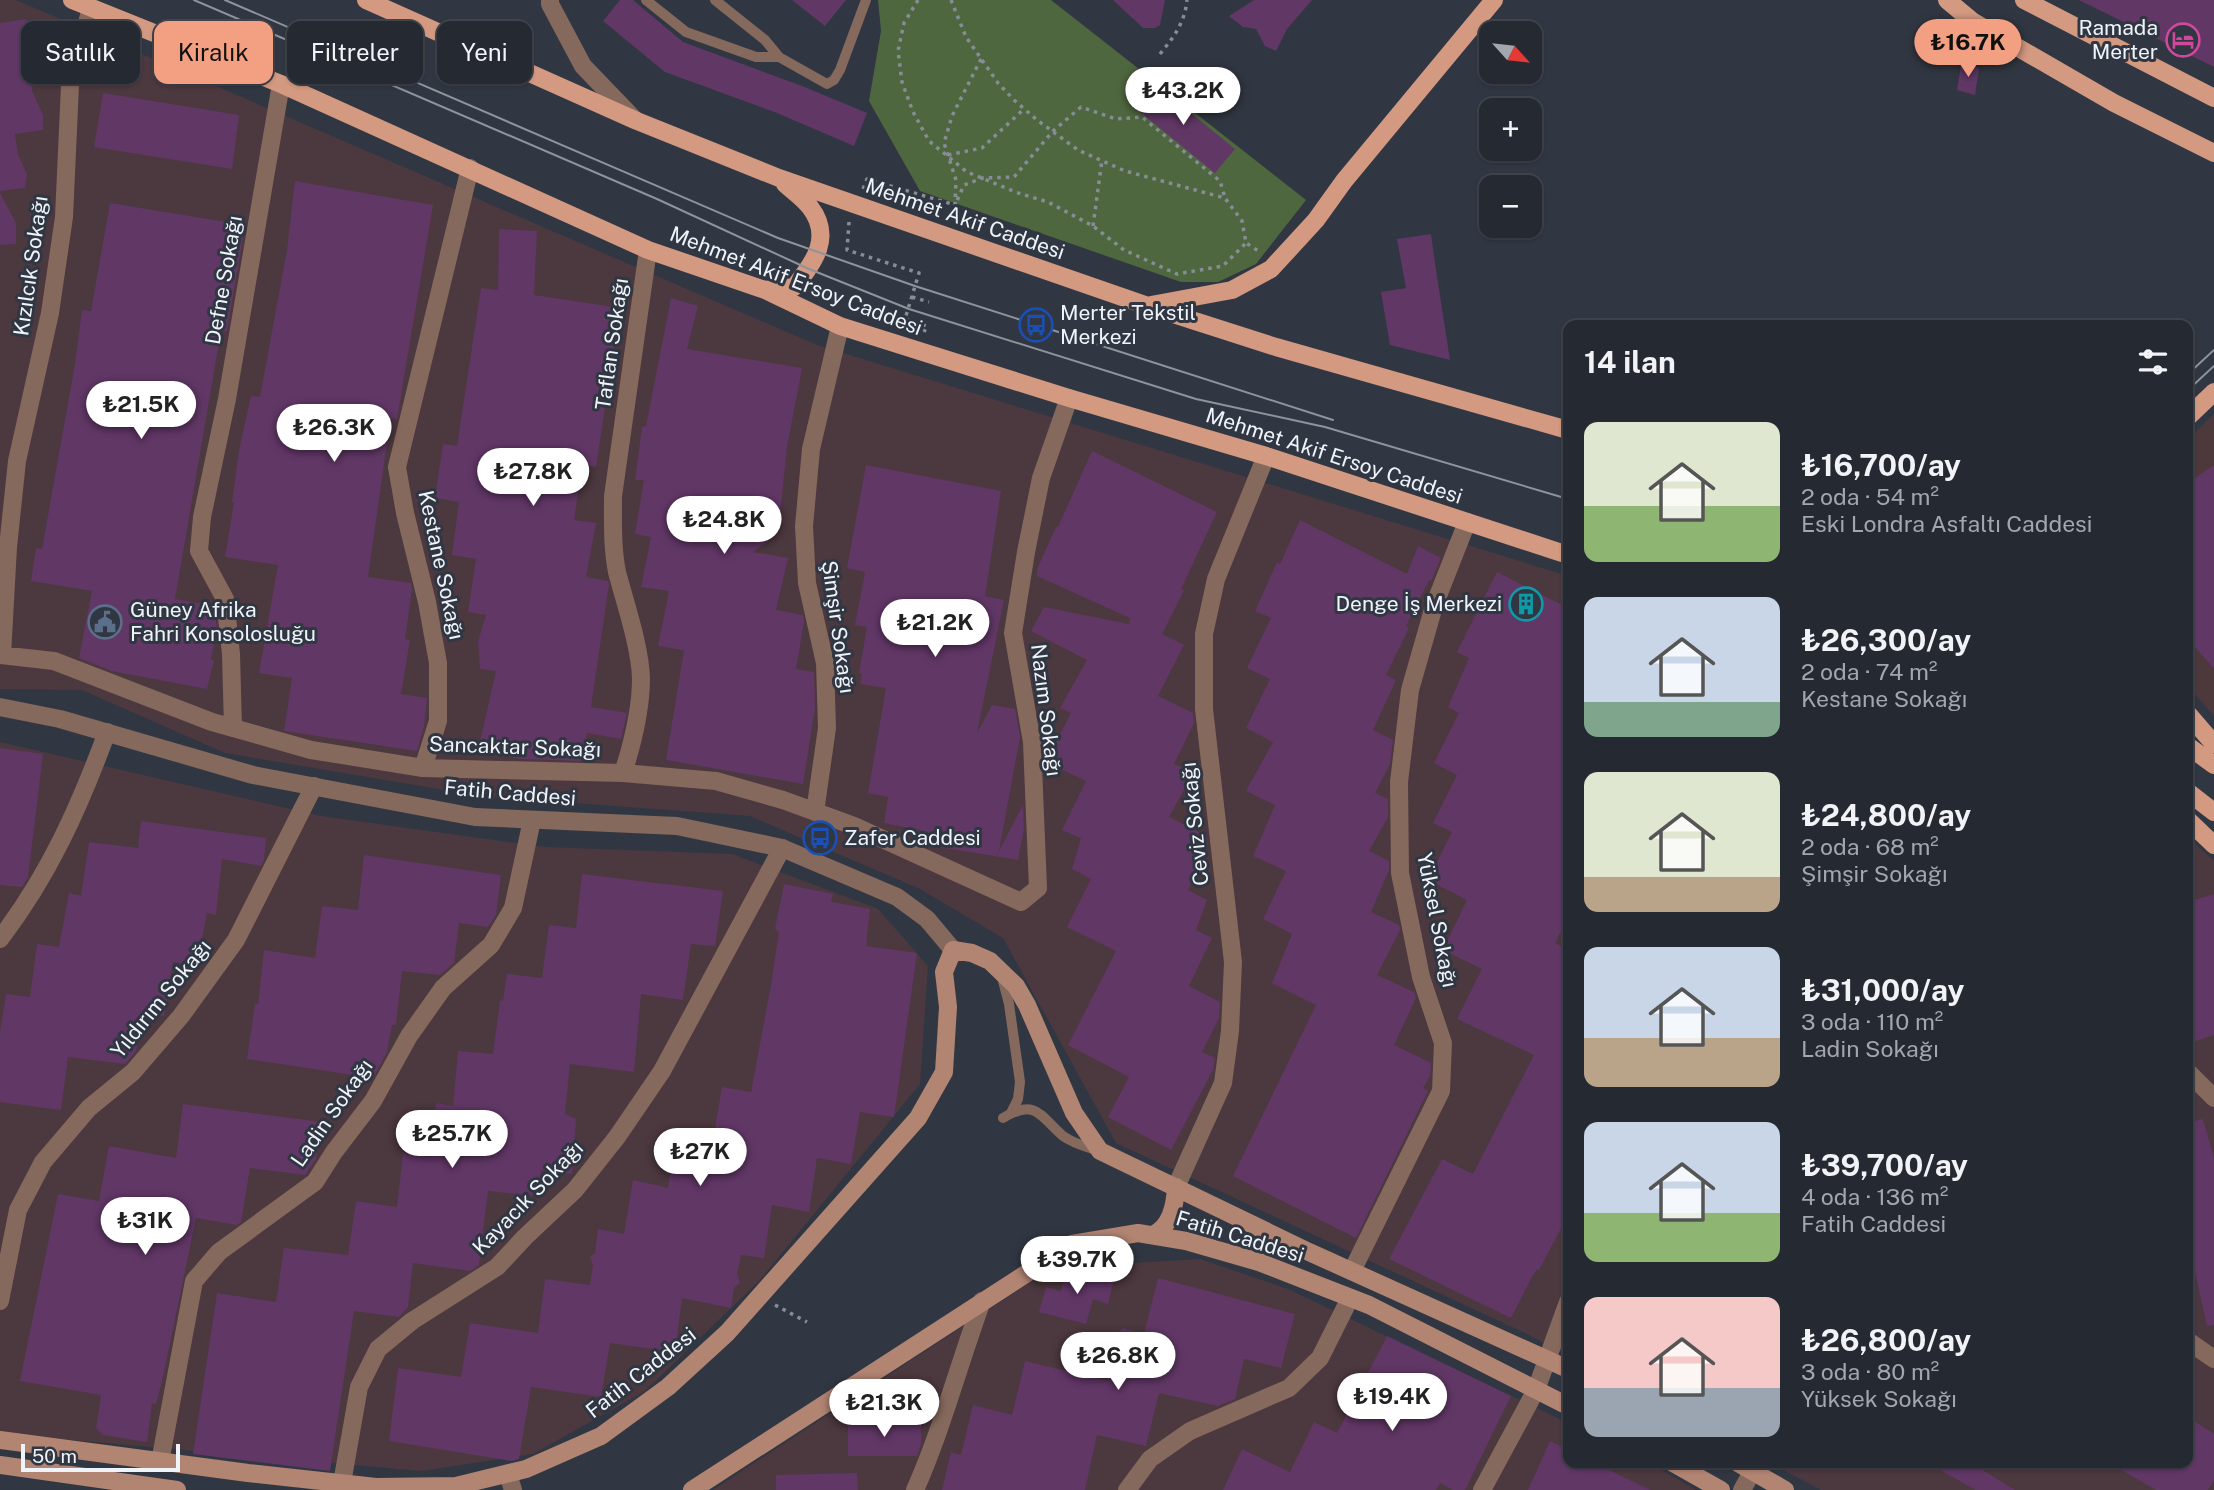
<!DOCTYPE html>
<html lang="tr">
<head>
<meta charset="utf-8">
<style>
  :root { --surface:#252932; --page:#31353e; --text:#f1f3f6; --muted:#a3a6ac; --line:#42454d; --accent:#f3a082 }
  body { margin:0; font-family:"Public Sans",sans-serif; background:var(--page); color:var(--text); height:100vh; display:flex; flex-direction:column; font-size:26px; white-space:nowrap }
  * { box-sizing:border-box; margin:0 }
  p { font-size:23px; color:var(--muted) }
  .icon { flex:none; width:38px; height:38px; fill:none; stroke:currentColor; stroke-width:2; stroke-linecap:round; stroke-linejoin:round }
  .map { position:relative; flex:1; overflow:hidden }
  .drawer { position:absolute; left:1563px; top:320px; width:630px; height:1148px; display:flex; flex-direction:column; background:var(--surface); border-radius:14px; box-shadow:0 2px 5px #0004,0 0 0 2px var(--line) }
  .drawer>* { flex:none }
  .hud { position:absolute; left:21px; top:21px; width:665px; height:63px; display:flex; gap:14px }
  .needle { width:46px; rotate:117deg }
  .controls { position:absolute; left:1479px; top:21px; display:grid; gap:14px }
  .controls a { display:grid; place-items:center; width:63px; height:63px; border-radius:14px; background:var(--surface); box-shadow:0 2px 5px #0004,0 0 0 2px var(--line); font-size:35px }
  .scale { position:absolute; left:21px; bottom:18px; width:159px; box-sizing:border-box; padding-left:7px; border:4px solid #eff4fb; border-top:0; font-size:19px; line-height:24px; white-space:nowrap; color:#eff4fb; -webkit-text-stroke:5px #313742; paint-order:stroke }
  .price { position:absolute; translate:-50% -60px; padding:0 16px; border-radius:24px; background:#fff; color:#222; font-size:23px; line-height:46px; filter:drop-shadow(0 2px 4px #0008) }
  .price::after { content:''; position:absolute; left:50%; top:42px; width:21px; height:16px; margin-left:-10px; background:inherit; clip-path:polygon(0 0,100% 0,50% 100%) }
  .price.active { background:var(--accent); color:#111 }
  ul { padding:0; list-style:none }
  li { display:flex; align-items:center; gap:21px; height:175px; padding:0 21px }
  li span { display:grid; place-items:center; flex:none; width:196px; height:140px; border-radius:14px; color:#555 }
  li>.icon { margin-inline-start:auto }
  span .icon { width:84px; height:84px; fill:#fffc; stroke-width:1 }
  li b { font-size:30px }
  h2 { display:flex; justify-content:space-between; align-items:center; height:84px; padding:0 21px; font-size:30px }
  .pill { padding:0 24px; border-radius:14px; background:var(--surface); box-shadow:0 2px 5px #0004,0 0 0 2px var(--line); font-size:24px; line-height:63px }
  .pill.active { background:var(--accent); color:#111 }
  .map>svg:first-child { display:block }
  .commercial { fill:#4d383b }
  .industrial { fill:#4c383f }
  .green { fill:#4f673e }
  .building { fill:#613766 }
  .lines { fill:none; stroke-linecap:round; stroke-linejoin:round }
  .path { stroke:#878d96; stroke-width:3.5; stroke-dasharray:3.5 5; stroke-linecap:butt }
  .service { stroke:#86695d; stroke-width:10 }
  .minor { stroke:#86695d; stroke-width:18 }
  .tertiary { stroke:#86695d; stroke-width:18 }
  .secondary { stroke:#b28472; stroke-width:18 }
  .primary { stroke:#d39981; stroke-width:18 }
  .tram { stroke:#8e939c; stroke-width:2 }
  .labels { text-anchor:middle; stroke-width:6; stroke-linejoin:round; paint-order:stroke }
  .poi-label { font-size:21px; fill:#eff4fb; stroke:#313742; text-anchor:start }
  .street-label { font-size:21px; fill:#eff4fb; stroke:#313742 }
</style>
</head>
<body>
<div class="map">
<svg width="2214" height="1490" viewBox="0 0 2214 1490">
  <rect width="100%" height="100%" fill="#313742"/>
  <path class="commercial" d="M2214 414V716L2188 686V439Z"/>
  <path class="industrial" d="M0 0H16L817 345 1568 576V1356L1527 1334 1116 1143 1003 938 920 889 750 816 480 796 225 753 82 690 0 689Z
    M0 742 321 816 545 847 732 854 878 909 928 966 920 1084 760 1280 645 1391 533 1454 422 1471 37 1437 0 1431Z
    M2188 838 2214 861V1490H1821L1770 1463H2188Z
    M1200 1259 1288 1289 1568 1423V1463H1649L1696 1490H713L1052 1268Z"/>
  <path class="green" d="M878 0H1051L1306 200 1256 264 1218 282H1181L920 191 869 101 881 31Z"/>
  <path class="building" d="M620 0H633L683 42 802 86 867 113 854 146 777 113 665 72 603 21Z
    M792 0H846L825 26Z
    M1113 0H1165L1160 25 1155 28H1143Z
    M1254 0H1312L1287 29 1276 51 1265 46 1256 29 1243 27 1229 16Z
    M2079 0H2214V67L2198 59Z
    M27 19 37 73 33 74 32 91 43 115V130L15 134 18 155 27 174 25 188 0 191V23Z
    M1961 64 1979 68 1975 95 1957 90Z
    M1142 88H1160L1235 149 1215 173 1129 103Z
    M103 93 239 115 232 169 94 147Z
    M295 181 433 205 397 419 391 418 385 457 368 577 411 583 412 589 405 639 410 640 401 694 427 698 424 726 417 751 284 731 292 678 259 673 278 565 225 557 234 503 232 502 239 450 251 396 260 397 287 250Z
    M0 193 16 223V244L0 245Z
    M110 203 245 225 227 331H221L175 599 214 606 217 629 211 660H214L207 689 112 671 79 658 92 591 31 581 36 548 42 549 75 364 82 310 91 311Z
    M499 229 537 231 534 295 620 308 596 467 582 465 574 520 596 523 586 577 608 581 609 584 591 707 627 713 621 739 587 733 582 761 521 759 478 751 496 671 480 669 478 641 486 615 468 612 476 559 452 555 459 502 435 498 443 444 457 446 481 288 498 290Z
    M1431 234 1436 270 1450 360 1390 345 1381 292 1406 288 1397 239Z
    M671 298 698 306 687 349 802 368 787 447 778 533 753 552 788 558 776 610 803 615 804 622 796 669 814 672 815 708 803 784 666 760 684 650 658 646 669 591 641 587 651 537 635 534 644 480H635L642 427 646 426Z
    M1092 451 1217 512 1181 589 1184 590 1162 634 1184 645 1158 696 1193 713 1194 723 1174 764 1193 773 1169 817 1207 836 1208 847 1188 890 1207 900 1196 930 1212 938 1189 986 1220 1002 1219 1018 1202 1052 1215 1058 1213 1070 1171 1150 1108 1117 1129 1077 1068 1045 1116 951 1067 927 1091 879 1072 869 1081 838 1062 830 1086 781 1046 762 1071 713 1060 708 1087 660 1031 631 1044 607 1129 624 1130 618 1037 576V569L1056 527H1058Z
    M866 465 1001 491 985 596 1004 600 977 733 992 705 1015 709 1020 737 999 851 1023 805 1024 829 1018 860 927 845 928 832 884 823 888 797 868 793 886 688 860 684 862 674 859 673 867 627 855 625 865 572 847 568Z
    M2214 465V669L2188 639V483Z
    M1300 520 1407 574 1418 546 1441 558 1431 581 1429 580 1406 626 1409 628 1386 675 1396 680 1373 730 1393 740 1390 764 1375 793 1388 799V817L1369 851 1389 861V870L1371 912 1399 925 1400 930 1377 975 1414 992 1416 998 1394 1045 1431 1063 1430 1076 1423 1088 1428 1091 1356 1238 1233 1176 1316 1005 1272 983 1292 934 1263 919 1286 871 1253 856 1275 805 1246 791 1273 742 1246 728 1270 679 1247 668 1271 618 1255 611 1277 562 1280 564Z
    M1497 572 1568 608V812L1561 826 1568 830V918L1555 943 1568 950V1215L1539 1270 1537 1269 1532 1277 1511 1318 1389 1259 1442 1159 1473 1174 1534 1055 1457 1019 1482 969 1443 950 1467 900 1428 880 1452 832 1433 823 1457 775 1434 763 1459 713 1448 707 1469 658 1457 652Z
    M0 748 43 754 28 877 22 887 0 885Z
    M141 821 266 838 264 860 261 866 222 859 216 915 207 913 197 966 173 962 164 1016 143 1013 136 1051 125 1064 68 1057 61 1110 0 1102V1032L6 994 30 997 37 944 59 947 69 893 81 896 89 842 138 848Z
    M364 855 501 875 496 915 488 927 459 923 454 963 440 975 402 971 396 1025H392L387 1052 373 1078 247 1059 255 1004H258L264 950 315 958 322 906 358 910Z
    M582 874 723 891 715 946 691 944 683 1000 641 994 634 1072 570 1064 565 1114 576 1119 572 1174 541 1170 538 1196 488 1191 479 1265 470 1271 413 1263 408 1307 399 1317 354 1311 330 1471 193 1454 217 1293 276 1302 284 1248 348 1255 356 1201 397 1207 403 1153 431 1157 436 1103 453 1106 458 1051 493 1054 500 1000 503 1001 507 974 542 978 549 925 576 928Z
    M784 884 833 894 831 902 870 909 866 946 917 953 894 1117 860 1112 851 1164 817 1158 809 1212 772 1205 764 1258 741 1255 737 1274 740 1283 734 1288 731 1308 682 1298 675 1352 610 1343 601 1397 531 1387 519 1459 512 1461 389 1441 398 1368 461 1377 470 1323 538 1333 545 1279 590 1285 593 1265 590 1257 595 1253 598 1229 624 1234 633 1180 668 1188 676 1133 713 1140 722 1087 751 1092 771 985 779 932 775 929Z
    M2214 894V1035L2193 1042 2188 1022V902Z
    M183 1104 321 1122 316 1159 305 1175 250 1168 241 1222 237 1225 196 1218 163 1377 156 1404 152 1403 147 1442 103 1435 96 1428 101 1395 20 1381 58 1194 99 1201 109 1146 176 1158Z
    M2203 1119 2214 1158V1325L2207 1326 2193 1263 2188 1265V1123Z
    M1068 1267 1114 1279 1108 1304 1093 1299 1086 1324 1039 1312 1046 1287 1061 1291Z
    M1158 1278 1295 1314 1281 1368 1244 1359 1235 1399 1218 1406 1159 1393 1146 1446 1097 1435 1085 1490H942L951 1452 961 1455 973 1405 1012 1415 1025 1361 1107 1381 1117 1334 1123 1328 1144 1334Z
    M1387 1336 1511 1396 1465 1490H1453L1440 1483 1436 1490H1223L1242 1449 1290 1472 1314 1422 1337 1433Z
    M2188 1417 2214 1434V1480L2208 1490H2156L2109 1463H2188Z
    M848 1422H921V1444L917 1456H848Z
    M1550 1441 1568 1450V1463H1595L1650 1490H1528Z
    M1927 1463H1971L2015 1490H1976Z
    M857 1473 858 1490H776V1475Z"/>
  <g class="lines">
    <path class="path" d="M918 0 904 23 898 51 902 82 913 112 929 141 967 172 1018 193 1048 202 1093 226 1124 250 1177 274 1223 266 1246 243
      M951 0 966 37 998 83 1014 100 1037 120 1078 150 1125 171 1225 198 1242 221 1246 243 1260 252
      M1160 54C1174 37 1185 22 1187 0
      M981 59 952 116 944 143 956 180 955 205 964 185 983 178 1014 177 1053 131 1081 107 1116 119 1142 117 1220 181 1225 198
      M948 155 982 148 1024 109
      M863 189 867 179 955 205
      M849 222 847 250 919 273 905 319 927 326 924 332
      M1093 226 1102 160
      M912 297 929 302
      M775 1305 807 1322"/>
    <path class="service" d="M646 0 686 32 756 57H779
      M715 0 765 40 779 57 827 84 834 80 840 70 866 0
      M1002 977 1009 1004 1020 1082 1018 1099 1011 1113
      M1003 1118C1036 1098 1040 1116 1063 1136 1074 1144 1087 1147 1099 1151"/>
    <path class="minor" d="M0 655 54 661 212 722 311 750 423 768 623 773 716 781 783 800 854 826 1021 902 1038 888 1032 742 1013 633 1026 552 1041 478 1069 398
      M2 655 8 547 17 461 50 313 64 217 70 85 91 8
      M233 728 231 654 225 599 199 551 202 517 227 399 281 84
      M423 768 438 721V663L427 602 405 513 397 467 470 168
      M623 773C633 742 641 711 641 678 640 646 625 603 617 572 612 547 613 521 613 496L648 250
      M815 812 827 728 825 663 807 583 804 526 811 449 840 326
      M0 939C49 875 79 808 107 732
      M2188 1072 2214 1098
      M1176 1187 1223 1083 1230 1031 1233 962 1204 709V634L1216 579 1266 456
      M1352 1271 1441 1091 1443 1043 1421 977 1400 873 1399 782 1410 690 1434 606 1467 522
      M0 1301 18 1210 43 1162 89 1108 133 1072 181 1016 236 940 314 786
      M2188 1341 2214 1359
      M160 1462 194 1281 219 1252 315 1182 334 1152 373 1101 409 1036 443 988 491 945 513 908 532 820
      M508 1474 513 1490
      M342 1483 359 1387 378 1349 412 1321 497 1267 525 1237 575 1190 617 1137 662 1071 782 848
      M915 1490C942 1429 959 1364 982 1301
      M1127 1490 1150 1459 1190 1431 1289 1388 1320 1358 1350 1298
      M1482 1490 1536 1390 1568 1302
      M1742 1490 1757 1463"/>
    <path class="tertiary" d="M550 0V4L583 66 634 119
      M0 707 60 719 253 775 475 817 677 826 782 848 897 897 927 919 953 950"/>
    <path class="secondary" d="M1153 1235C1171 1226 1175 1206 1176 1187
      M0 1440 248 1473 376 1487 456 1486 526 1469 601 1436 668 1387 727 1333 918 1118 944 1072 948 1007 944 972 953 950 972 953 990 961 1016 986 1027 1005 1074 1113 1100 1151 1309 1252 1568 1369
      M1673 1463 1721 1490
      M1738 1463 1785 1490
      M0 1465 177 1490
      M692 1490 1072 1244 1138 1233 1186 1241 1259 1262 1369 1305 1568 1406"/>
    <path class="primary" d="M72 0 281 84 648 250 765 290 840 326 1069 398 1266 456 1568 555
      M366 0 637 121 779 178 1148 306 1276 347 1568 430
      M1947 0 1972 21 2114 103 2214 153
      M2024 0 2214 98
      M765 290 794 287C814 263 833 237 810 207 803 198 793 191 785 184
      M1151 305 1232 290 1271 269 1316 220 1344 181 1494 0
      M2188 417 2214 392
      M2188 714 2214 744
      M2188 746 2214 765
      M2188 792 2214 812
      M2188 820 2214 845"/>
    <path class="tram" d="M194 0 657 199 809 269 909 309 1196 399 1325 427 1568 499
      M225 0 778 238 915 286 1333 420
      M2188 374 2214 350
      M2188 390 2214 366"/>
  </g>
  <defs>
    <symbol id="hotel-ring" viewBox="-11 -11 22 22"><circle r="9.5" fill="#313742" stroke="#d1479c" stroke-width="1.5"/><path d="M-6-4.5h1.5V1H6V5H4.5V3h-9V5H-6ZM-4 0a1.8 1.8 0 1 1 3.6 0ZM.5 0V-2.5h3Q6-2.5 6 0Z" fill="#d1479c"/></symbol>
    <symbol id="bus-ring" viewBox="-11 -11 22 22"><circle r="9.5" fill="#313742" stroke="#1a4fb4" stroke-width="1.5"/><path d="M-5-6H5V4H4V6H2V4H-2V6H-4V4H-5ZM-3.5-4V0h7V-4ZM-3.5 1.2v1.5H-2V1.2ZM2 1.2v1.5H3.5V1.2Z" fill="#1a4fb4"/></symbol>
    <symbol id="building-ring" viewBox="-11 -11 22 22"><circle r="9.5" fill="#313742" stroke="#0f9aa8" stroke-width="1.5"/><path d="M-4-6H4V6H1V3H-1V6H-4ZM-2.5-4.3h1.7v1.8h-1.7ZM.8-4.3h1.7v1.8H.8ZM-2.5-1h1.7V.8h-1.7ZM.8-1h1.7V.8H.8Z" fill="#0f9aa8"/></symbol>
    <symbol id="civic-ring" viewBox="-11 -11 22 22"><circle r="9.5" fill="#313742" stroke="#5c6f8a" stroke-width="1.5"/><path d="M-.6-6.5H3V-4.5H.6V-3L4-1V1h2V6H-6V1h2V-1L-.6-3ZM-1.2 2.5V6h2.4V2.5Z" fill="#5c6f8a"/></symbol>
  </defs>
  <g fill-rule="evenodd">
    <use href="#hotel-ring" x="2164" y="21" width="38" height="38"/>
    <use href="#bus-ring" x="1017" y="306" width="38" height="38"/>
    <use href="#building-ring" x="1507" y="585" width="38" height="38"/>
    <use href="#civic-ring" x="86" y="603" width="38" height="38"/>
    <use href="#bus-ring" x="801" y="819" width="38" height="38"/>
  </g>
  <g class="labels">
    <g class="poi-label">
      <text x="2158" y="35" text-anchor="end">Ramada<tspan x="2158" dy="24">Merter</tspan></text>
      <text x="1060" y="320">Merter Tekstil<tspan x="1060" dy="24">Merkezi</tspan></text>
      <text x="1502" y="611" text-anchor="end">Denge İş Merkezi</text>
      <text x="130" y="617">Güney Afrika<tspan x="130" dy="24">Fahri Konsolosluğu</tspan></text>
      <text x="844" y="845">Zafer Caddesi</text>
    </g>
    <g class="street-label">
      <text transform="translate(965 219) rotate(19)" y="7">Mehmet Akif Caddesi</text>
      <text transform="translate(31 266) rotate(-82)" y="7">Kızılcık Sokağı</text>
      <text transform="translate(224 280) rotate(-80)" y="7">Defne Sokağı</text>
      <text transform="translate(796 281) rotate(21)" y="7">Mehmet Akif Ersoy Caddesi</text>
      <text transform="translate(612 344) rotate(-82)" y="7">Taflan Sokağı</text>
      <text transform="translate(1334 456) rotate(18)" y="7">Mehmet Akif Ersoy Caddesi</text>
      <text transform="translate(441 565) rotate(78)" y="7">Kestane Sokağı</text>
      <text transform="translate(838 627) rotate(82)" y="7">Şimşir Sokağı</text>
      <text transform="translate(1046 710) rotate(83)" y="7">Nazım Sokağı</text>
      <text transform="translate(515 747) rotate(2)" y="7">Sancaktar Sokağı</text>
      <text transform="translate(510 793) rotate(5)" y="7">Fatih Caddesi</text>
      <text transform="translate(1195 824) rotate(-96)" y="7">Ceviz Sokağı</text>
      <text transform="translate(1437 920) rotate(79)" y="7">Yüksel Sokağı</text>
      <text transform="translate(161 999) rotate(-51)" y="7">Yıldırım Sokağı</text>
      <text transform="translate(332 1113) rotate(-55)" y="7">Ladin Sokağı</text>
      <text transform="translate(528 1198) rotate(-46)" y="7">Kayacık Sokağı</text>
      <text transform="translate(1240 1237) rotate(17)" y="7">Fatih Caddesi</text>
      <text transform="translate(641 1373) rotate(-38)" y="7">Fatih Caddesi</text>
    </g>
  </g>
</svg>
<div class="controls">
<a><svg class="needle" viewBox="-14 -14 28 28"><path d="M0-13l5 13h-10z" fill="#e53935"/><path d="M0 13l5-13h-10z" fill="#a3a6ac"/></svg></a>
<a>+</a>
<a>−</a>
</div>
<div class="scale">50 m</div>
<b class="price active" style="left:1968px;top:79px">₺16.7K</b>
<b class="price" style="left:1183px;top:127px">₺43.2K</b>
<b class="price" style="left:141px;top:441px">₺21.5K</b>
<b class="price" style="left:334px;top:464px">₺26.3K</b>
<b class="price" style="left:533px;top:508px">₺27.8K</b>
<b class="price" style="left:724px;top:556px">₺24.8K</b>
<b class="price" style="left:935px;top:659px">₺21.2K</b>
<b class="price" style="left:452px;top:1170px">₺25.7K</b>
<b class="price" style="left:700px;top:1188px">₺27K</b>
<b class="price" style="left:145px;top:1257px">₺31K</b>
<b class="price" style="left:1077px;top:1296px">₺39.7K</b>
<b class="price" style="left:1118px;top:1392px">₺26.8K</b>
<b class="price" style="left:1392px;top:1433px">₺19.4K</b>
<b class="price" style="left:884px;top:1439px">₺21.3K</b>
<div class="hud">
<a class="pill">Satılık</a>
<a class="pill active">Kiralık</a>
<a class="pill">Filtreler</a>
<a class="pill">Yeni</a>
</div>
<section class="drawer">
<h2>14 ilan<svg class="icon" aria-label="filters" viewBox="0 0 24 24"><path d="M4 7h16M4 17h16"/><circle cx="9" cy="7" r="2"/><circle cx="15" cy="17" r="2"/></svg></h2>
<ul>
<li><span style="background:linear-gradient(#dfe7d0 60%,#8fb573 0)"><svg class="icon" aria-label="home" viewBox="0 0 24 24"><path d="M3 11l9-7 9 7M6 9v11h12V9"/></svg></span><div><b>₺16,700/ay</b><p>2 oda · 54 m²</p><p>Eski Londra Asfaltı Caddesi</p></div></li>
<li><span style="background:linear-gradient(#c9d6e8 75%,#7fa58c 0)"><svg class="icon" aria-label="home" viewBox="0 0 24 24"><path d="M3 11l9-7 9 7M6 9v11h12V9"/></svg></span><div><b>₺26,300/ay</b><p>2 oda · 74 m²</p><p>Kestane Sokağı</p></div></li>
<li><span style="background:linear-gradient(#dfe7d0 75%,#b9a48a 0)"><svg class="icon" aria-label="home" viewBox="0 0 24 24"><path d="M3 11l9-7 9 7M6 9v11h12V9"/></svg></span><div><b>₺24,800/ay</b><p>2 oda · 68 m²</p><p>Şimşir Sokağı</p></div></li>
<li><span style="background:linear-gradient(#c9d6e8 65%,#b9a48a 0)"><svg class="icon" aria-label="home" viewBox="0 0 24 24"><path d="M3 11l9-7 9 7M6 9v11h12V9"/></svg></span><div><b>₺31,000/ay</b><p>3 oda · 110 m²</p><p>Ladin Sokağı</p></div></li>
<li><span style="background:linear-gradient(#c9d6e8 65%,#8fb573 0)"><svg class="icon" aria-label="home" viewBox="0 0 24 24"><path d="M3 11l9-7 9 7M6 9v11h12V9"/></svg></span><div><b>₺39,700/ay</b><p>4 oda · 136 m²</p><p>Fatih Caddesi</p></div></li>
<li><span style="background:linear-gradient(#f6c9c9 65%,#9aa5b1 0)"><svg class="icon" aria-label="home" viewBox="0 0 24 24"><path d="M3 11l9-7 9 7M6 9v11h12V9"/></svg></span><div><b>₺26,800/ay</b><p>3 oda · 80 m²</p><p>Yüksek Sokağı</p></div></li>
</ul>
</section>
</div>
</body>
</html>
